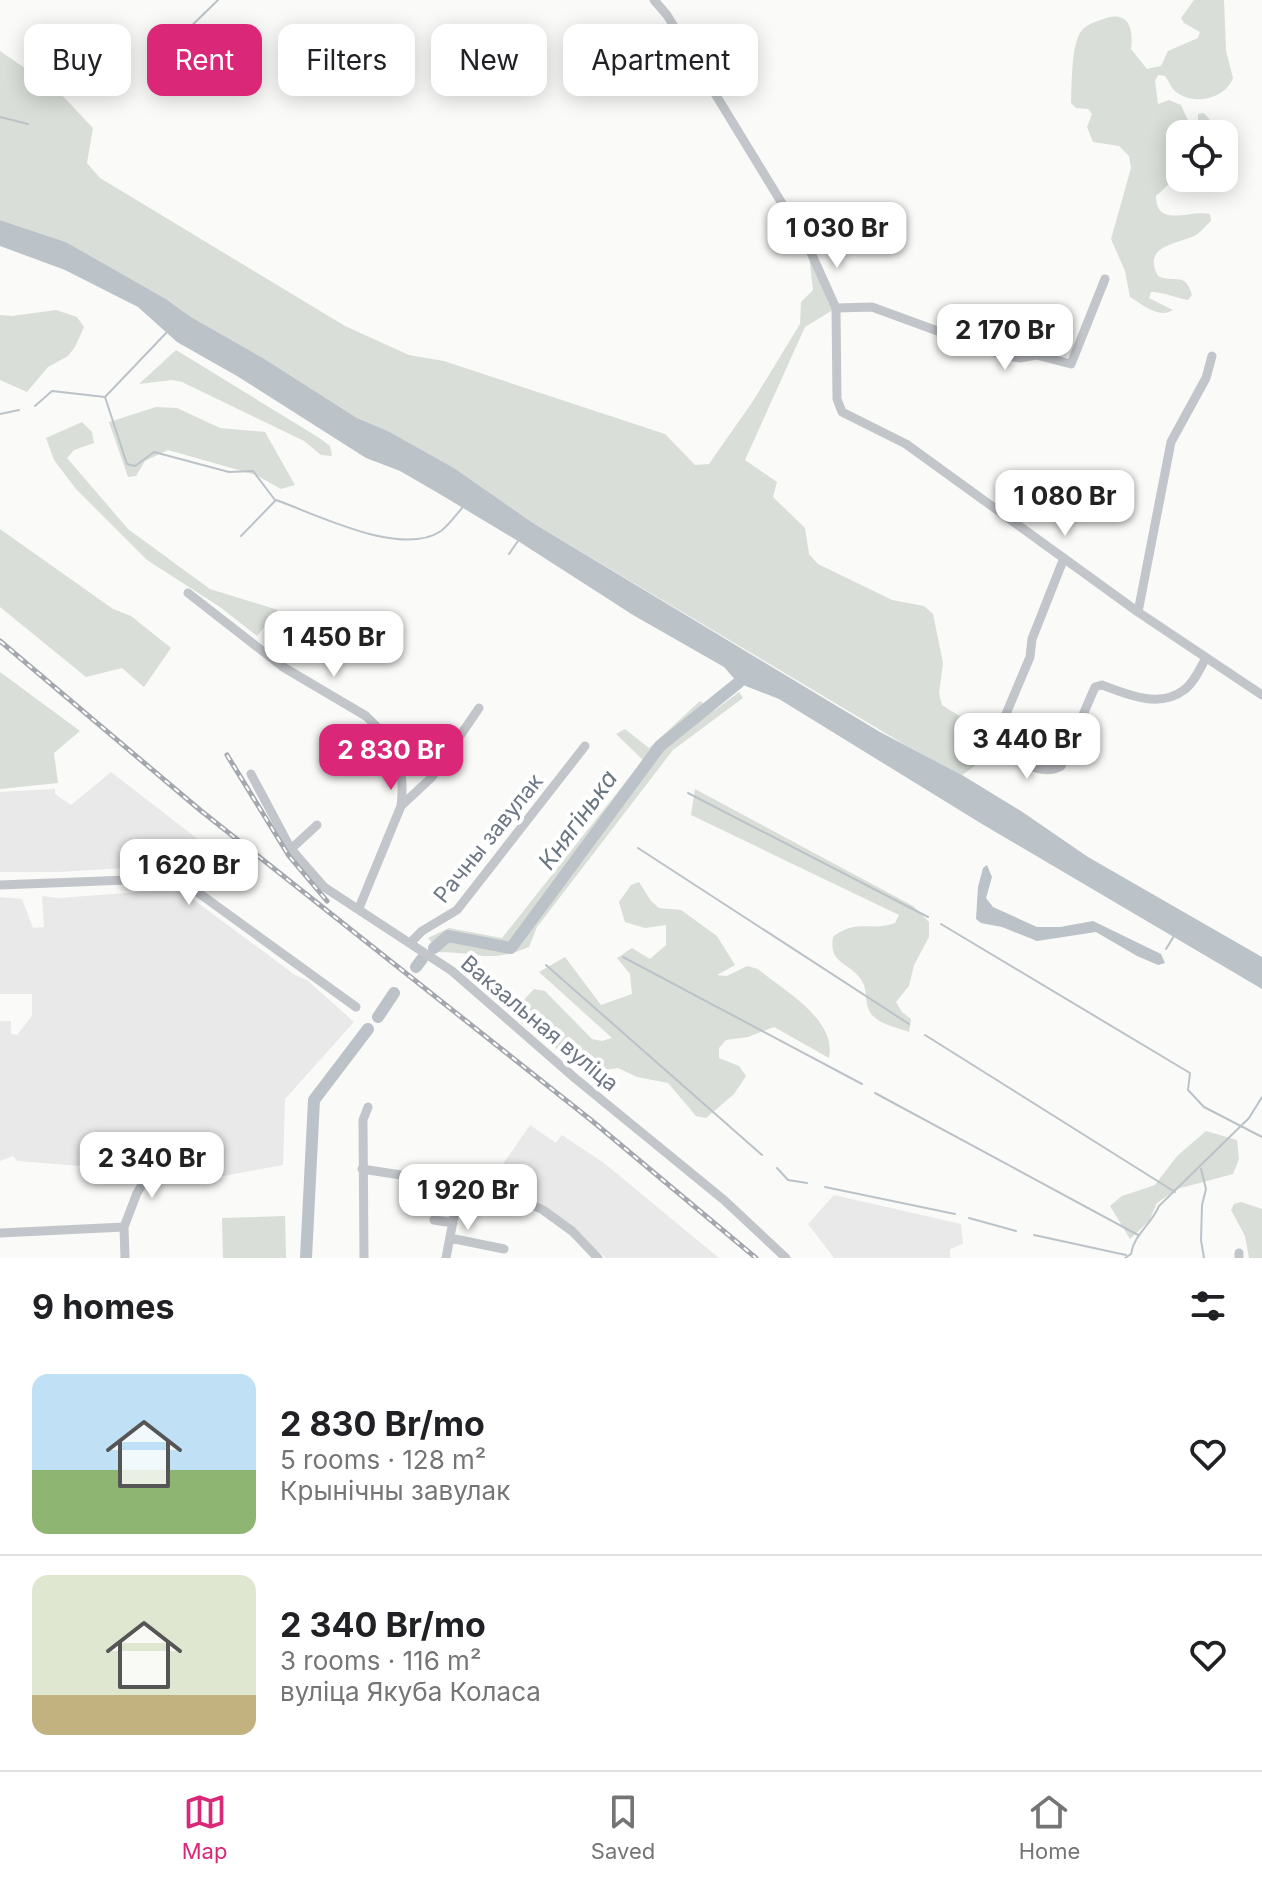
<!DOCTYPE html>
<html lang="en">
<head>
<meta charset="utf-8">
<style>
  :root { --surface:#fff; --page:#f2f2f2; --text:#202124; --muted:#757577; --line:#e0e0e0; --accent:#db2777 }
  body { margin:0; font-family:Inter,sans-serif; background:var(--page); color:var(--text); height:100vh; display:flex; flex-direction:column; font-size:30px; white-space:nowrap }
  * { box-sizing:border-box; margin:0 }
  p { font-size:26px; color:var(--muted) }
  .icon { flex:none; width:44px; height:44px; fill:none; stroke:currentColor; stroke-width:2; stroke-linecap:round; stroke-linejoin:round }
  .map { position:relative; height:1258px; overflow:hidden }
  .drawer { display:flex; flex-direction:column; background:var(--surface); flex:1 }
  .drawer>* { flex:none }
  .top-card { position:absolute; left:24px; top:24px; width:800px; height:72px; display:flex; gap:16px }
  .fabs { position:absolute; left:1166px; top:120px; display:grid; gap:16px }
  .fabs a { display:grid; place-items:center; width:72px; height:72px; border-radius:16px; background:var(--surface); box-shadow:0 4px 20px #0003; font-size:40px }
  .price { position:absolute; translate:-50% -68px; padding:0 18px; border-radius:16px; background:#fff; color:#222; font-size:26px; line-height:52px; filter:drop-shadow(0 2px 4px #0008) }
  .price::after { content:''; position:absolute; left:50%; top:48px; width:24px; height:18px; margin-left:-12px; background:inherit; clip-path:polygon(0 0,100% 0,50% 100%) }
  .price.active { background:var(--accent); color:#fff }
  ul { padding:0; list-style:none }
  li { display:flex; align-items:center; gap:24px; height:200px; padding:0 32px }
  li+li { border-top:2px solid var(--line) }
  li span { display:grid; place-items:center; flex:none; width:224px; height:160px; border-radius:16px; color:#555 }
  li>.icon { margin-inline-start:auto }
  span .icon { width:96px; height:96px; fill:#fffc; stroke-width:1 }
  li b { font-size:34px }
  h2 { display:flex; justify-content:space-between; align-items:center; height:96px; padding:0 32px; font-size:34px }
  .pill { padding:0 28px; border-radius:16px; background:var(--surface); box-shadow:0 4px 20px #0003; font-size:28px; line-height:72px }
  .pill.active { background:var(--accent); color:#fff }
  .menu { display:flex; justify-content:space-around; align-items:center; height:112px; border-top:2px solid var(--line); background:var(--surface); font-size:22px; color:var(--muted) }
  .menu a { display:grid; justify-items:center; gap:4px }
  .menu .active { color:var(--accent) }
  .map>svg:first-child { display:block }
  .built { fill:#e8e9e8 }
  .green { fill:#d9ded8 }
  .water { fill:#bbc3c8 }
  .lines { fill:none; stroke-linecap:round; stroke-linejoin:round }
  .stream { stroke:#bbc3c8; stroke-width:2 }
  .river { stroke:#bbc3c8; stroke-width:12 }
  .minor { stroke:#c2c5c9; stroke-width:9 }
  .rail-casing { stroke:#a4a8ae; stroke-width:5 }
  .rail { stroke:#fff; stroke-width:2; stroke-dasharray:6; stroke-linecap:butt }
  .labels { text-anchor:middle; stroke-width:8; stroke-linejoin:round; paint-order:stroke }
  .street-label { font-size:22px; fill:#6d7785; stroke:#fff }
  .water-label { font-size:24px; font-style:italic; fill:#687780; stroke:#fff }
</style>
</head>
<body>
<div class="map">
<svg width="1262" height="1258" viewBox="0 0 1262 1258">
  <rect width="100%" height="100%" fill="#fafaf8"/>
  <path class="built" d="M111 772 217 854 192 878 162 866 57 872H0V792L55 789V794L71 805Z
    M179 889 295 975 307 980 354 1022 285 1099 283 1165 207 1179 205 1173 167 1143 154 1142 153 1146H148L147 1171 17 1161 13 1156 0 1161V1021H11V1034L17 1035 32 1016V994H0V897L22 899 33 928 44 927 42 896 59 898Z
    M530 1125 556 1143 562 1135 604 1163 719 1258H606L550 1211 495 1184 499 1170Z
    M834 1195 961 1224 963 1244 950 1249V1258H834L808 1224Z"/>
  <path class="green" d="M1194 0H1224L1226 51 1233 78C1225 99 1194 106 1176 92 1171 88 1169 81 1165 76L1158 75 1155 81 1158 104 1169 100 1181 105 1192 129 1198 128V114L1204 113 1222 134H1180V174L1156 196C1156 229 1191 209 1210 214L1211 221C1206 225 1201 232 1196 235 1179 244 1141 245 1158 276 1173 284 1185 270 1192 295L1188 300C1177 298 1159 291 1151 292L1149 298 1173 310C1159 319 1143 305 1130 297L1125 271 1111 239 1131 168 1129 156 1119 146 1093 142 1087 127 1092 114 1088 109 1076 108 1071 103C1072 85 1071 48 1080 33 1085 25 1092 23 1101 20 1127 9 1134 26 1131 49L1147 69 1161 66 1168 51 1198 38 1200 32 1184 23 1181 18Z
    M0 51 58 91 93 128 87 163 100 178 345 326 409 355 444 361 665 434 695 465 709 464 753 401 800 324 801 302 813 290 808 246 836 308 805 327 745 460 777 482 773 497 805 528 809 554 818 564 892 600 924 606 933 614 943 663 939 693 942 705 980 729 998 733C994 751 976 766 962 775L907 746 533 523 454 468 388 431 357 418 263 358 191 317 166 299 66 242 0 220Z
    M56 310 77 317 84 327 75 347 68 356 48 367 27 392 0 380V315L12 316Z
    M176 350 321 439 330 446 332 456 321 455 304 441 182 382 172 380 139 384Z
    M156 407 177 408 220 428 265 432 295 485 281 489 256 475 168 450 145 461 136 476 128 477 109 422Z
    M82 422 92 432 94 443 74 450 67 458 128 529 210 589 278 610 257 636 220 607 147 560 76 489 54 460 46 438Z
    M0 529 113 609 131 616 171 648 144 687 122 668 86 677 0 607Z
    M0 672 80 731 54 753 58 783 0 789Z
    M739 692 743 698 673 750 537 927 529 947C489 964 478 952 439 952L428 938 449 928 502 938 643 760 616 734 625 729 649 748 700 701 714 711Z
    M695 789 913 906 929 922V937L914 965 909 986 896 1002 902 1012 911 1019 909 1032C898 1028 883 1025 874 1017 863 1007 869 993 862 981 851 962 828 965 833 937 856 918 872 932 895 923L899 915 691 815Z
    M639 882 651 901 659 908 681 910 717 936 735 965 717 975 727 976 747 966 758 969C784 991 837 1019 829 1058L774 1027 748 1037 726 1040 719 1048V1058L739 1066 746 1076 734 1094 706 1118 696 1116 668 1083 637 1077 618 1068 596 1071 572 1062 556 1049 550 1039 527 1028 489 994 495 988 511 1001 521 1003 534 989 545 991 592 1039 602 1041 612 1038 539 972 565 957 601 1005 632 994 630 974 617 958 632 948 650 959 666 945V925L645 928 625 922 619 902 631 885Z
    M1206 1131 1237 1140 1239 1159 1233 1174 1177 1189 1157 1203 1149 1221 1130 1239 1110 1206 1122 1196 1155 1185 1177 1156Z
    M1241 1202 1262 1209V1258H1249L1245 1236 1231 1210 1234 1204Z
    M285 1216 286 1258H223L222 1218Z"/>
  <path class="water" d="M0 220 66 242 166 299 191 317 263 358 357 418 388 431 454 468 533 523 709 629 880 732 962 775 1021 811 1088 857 1262 957V989L982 824 779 699 738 683 724 667 633 615 518 541 438 493 400 471 366 458 237 376 177 342 138 307 65 270 0 246Z
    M987 865 992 877 986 898 993 907 1037 927H1060L1093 921 1161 954 1165 963 1158 965 1137 956 1096 932 1037 941 1002 927 981 923 976 919 978 887 983 868Z"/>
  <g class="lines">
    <path class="stream" d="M179 38 218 0
      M0 117 28 124
      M105 397 127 464 135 466 154 452 229 472 253 471 275 500
      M35 406 52 391 105 397 168 331
      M0 414 19 410
      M241 536 276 500C316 514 401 558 441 531 449 525 456 515 462 508
      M509 554 518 541
      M688 793 928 917
      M638 848 909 1024
      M941 924 1190 1073 1188 1090 1204 1107 1262 1137
      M1166 949 1174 936
      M623 957 862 1084
      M546 965 762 1155
      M925 1035 1175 1192
      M875 1093 1138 1235
      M777 1168 788 1180 807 1183
      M1201 1169 1206 1189 1202 1205 1201 1240 1204 1258
      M825 1187 955 1214
      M969 1218 1016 1231
      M1034 1235 1126 1255
      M1125 1258 1131 1254C1134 1234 1151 1225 1159 1206L1249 1118 1262 1097"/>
    <path class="river" d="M434 948 448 936 511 948 660 746 738 683 748 672
      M416 967 422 959
      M378 1017 394 993
      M306 1258 314 1100 368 1029"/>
    <path class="minor" d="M654 0 667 15 808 246 836 308 837 399 842 412 906 444 1138 612 1262 695
      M836 308 872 307 1003 355 1020 358 1036 355 1071 364 1105 279
      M1064 558 1032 639 1030 657 998 733 996 741C1009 757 1040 778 1061 766L1095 687 1102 685C1126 694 1159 709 1184 690 1194 683 1200 668 1206 658
      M188 593 283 667 366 716C395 743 406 766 401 806
      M1138 612 1171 442 1206 378 1212 356
      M251 774 291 849
      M317 825 291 849 324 887 452 971 576 1079 724 1200 786 1258
      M0 885 178 878 356 1007
      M359 908 401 806 432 777 479 708
      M411 942 422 931 457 910 585 746
      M135 1169 136 1174 147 1179
      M362 1169 427 1179 476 1182 511 1195 543 1210 572 1231 598 1258
      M434 1220 453 1223
      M124 1227 137 1193 156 1162
      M0 1233 124 1227 125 1258
      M450 1238 504 1249
      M364 1258 363 1120 368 1107
      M446 1258 457 1200
      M1239 1258V1253"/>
    <defs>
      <path id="rail" d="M0 641 200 810 591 1120 756 1258
        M227 755 289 856 327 901"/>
    </defs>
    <use href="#rail" class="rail-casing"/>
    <use href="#rail" class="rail"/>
  </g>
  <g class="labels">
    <g class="street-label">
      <text transform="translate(488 838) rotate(-51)" y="8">Рачны завулак</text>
      <text transform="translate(540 1023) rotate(40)" y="8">Вакзальная вуліца</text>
    </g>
    <g class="water-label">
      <text transform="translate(578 820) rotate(-54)" y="8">Княгінька</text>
    </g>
  </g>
</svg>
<div class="fabs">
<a><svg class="icon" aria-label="locate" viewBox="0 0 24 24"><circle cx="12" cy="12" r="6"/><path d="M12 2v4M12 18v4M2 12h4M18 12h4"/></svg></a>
</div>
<b class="price" style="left:837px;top:270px">1 030 Br</b>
<b class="price" style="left:1005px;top:372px">2 170 Br</b>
<b class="price" style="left:1065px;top:538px">1 080 Br</b>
<b class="price" style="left:334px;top:679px">1 450 Br</b>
<b class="price" style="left:1027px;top:781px">3 440 Br</b>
<b class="price active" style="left:391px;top:792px">2 830 Br</b>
<b class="price" style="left:189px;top:907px">1 620 Br</b>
<b class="price" style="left:152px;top:1200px">2 340 Br</b>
<b class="price" style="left:468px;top:1232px">1 920 Br</b>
<div class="top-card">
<a class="pill">Buy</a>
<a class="pill active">Rent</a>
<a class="pill">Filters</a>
<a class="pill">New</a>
<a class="pill">Apartment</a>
</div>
</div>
<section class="drawer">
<h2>9 homes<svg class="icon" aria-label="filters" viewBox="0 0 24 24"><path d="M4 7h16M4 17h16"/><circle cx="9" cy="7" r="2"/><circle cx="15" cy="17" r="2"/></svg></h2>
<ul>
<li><span style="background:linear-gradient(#bfe0f5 60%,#8fb573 0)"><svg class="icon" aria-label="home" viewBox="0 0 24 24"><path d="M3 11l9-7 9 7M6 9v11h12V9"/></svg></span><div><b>2 830 Br/mo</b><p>5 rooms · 128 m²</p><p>Крынічны завулак</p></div><svg class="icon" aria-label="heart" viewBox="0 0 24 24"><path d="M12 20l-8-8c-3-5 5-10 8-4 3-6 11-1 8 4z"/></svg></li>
<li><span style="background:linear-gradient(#dfe7d0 75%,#c2b280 0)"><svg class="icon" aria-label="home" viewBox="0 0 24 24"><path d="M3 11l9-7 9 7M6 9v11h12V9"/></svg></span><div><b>2 340 Br/mo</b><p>3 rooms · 116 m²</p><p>вуліца Якуба Коласа</p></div><svg class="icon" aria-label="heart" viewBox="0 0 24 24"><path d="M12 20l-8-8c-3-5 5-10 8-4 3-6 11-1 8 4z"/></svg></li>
</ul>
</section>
<nav class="menu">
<a class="active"><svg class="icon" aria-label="map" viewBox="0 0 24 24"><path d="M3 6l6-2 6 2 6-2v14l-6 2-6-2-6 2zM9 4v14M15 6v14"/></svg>Map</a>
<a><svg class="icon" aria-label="saved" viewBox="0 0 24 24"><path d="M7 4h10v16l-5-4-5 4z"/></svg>Saved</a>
<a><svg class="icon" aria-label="home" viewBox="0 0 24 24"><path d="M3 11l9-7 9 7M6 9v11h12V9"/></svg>Home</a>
</nav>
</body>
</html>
